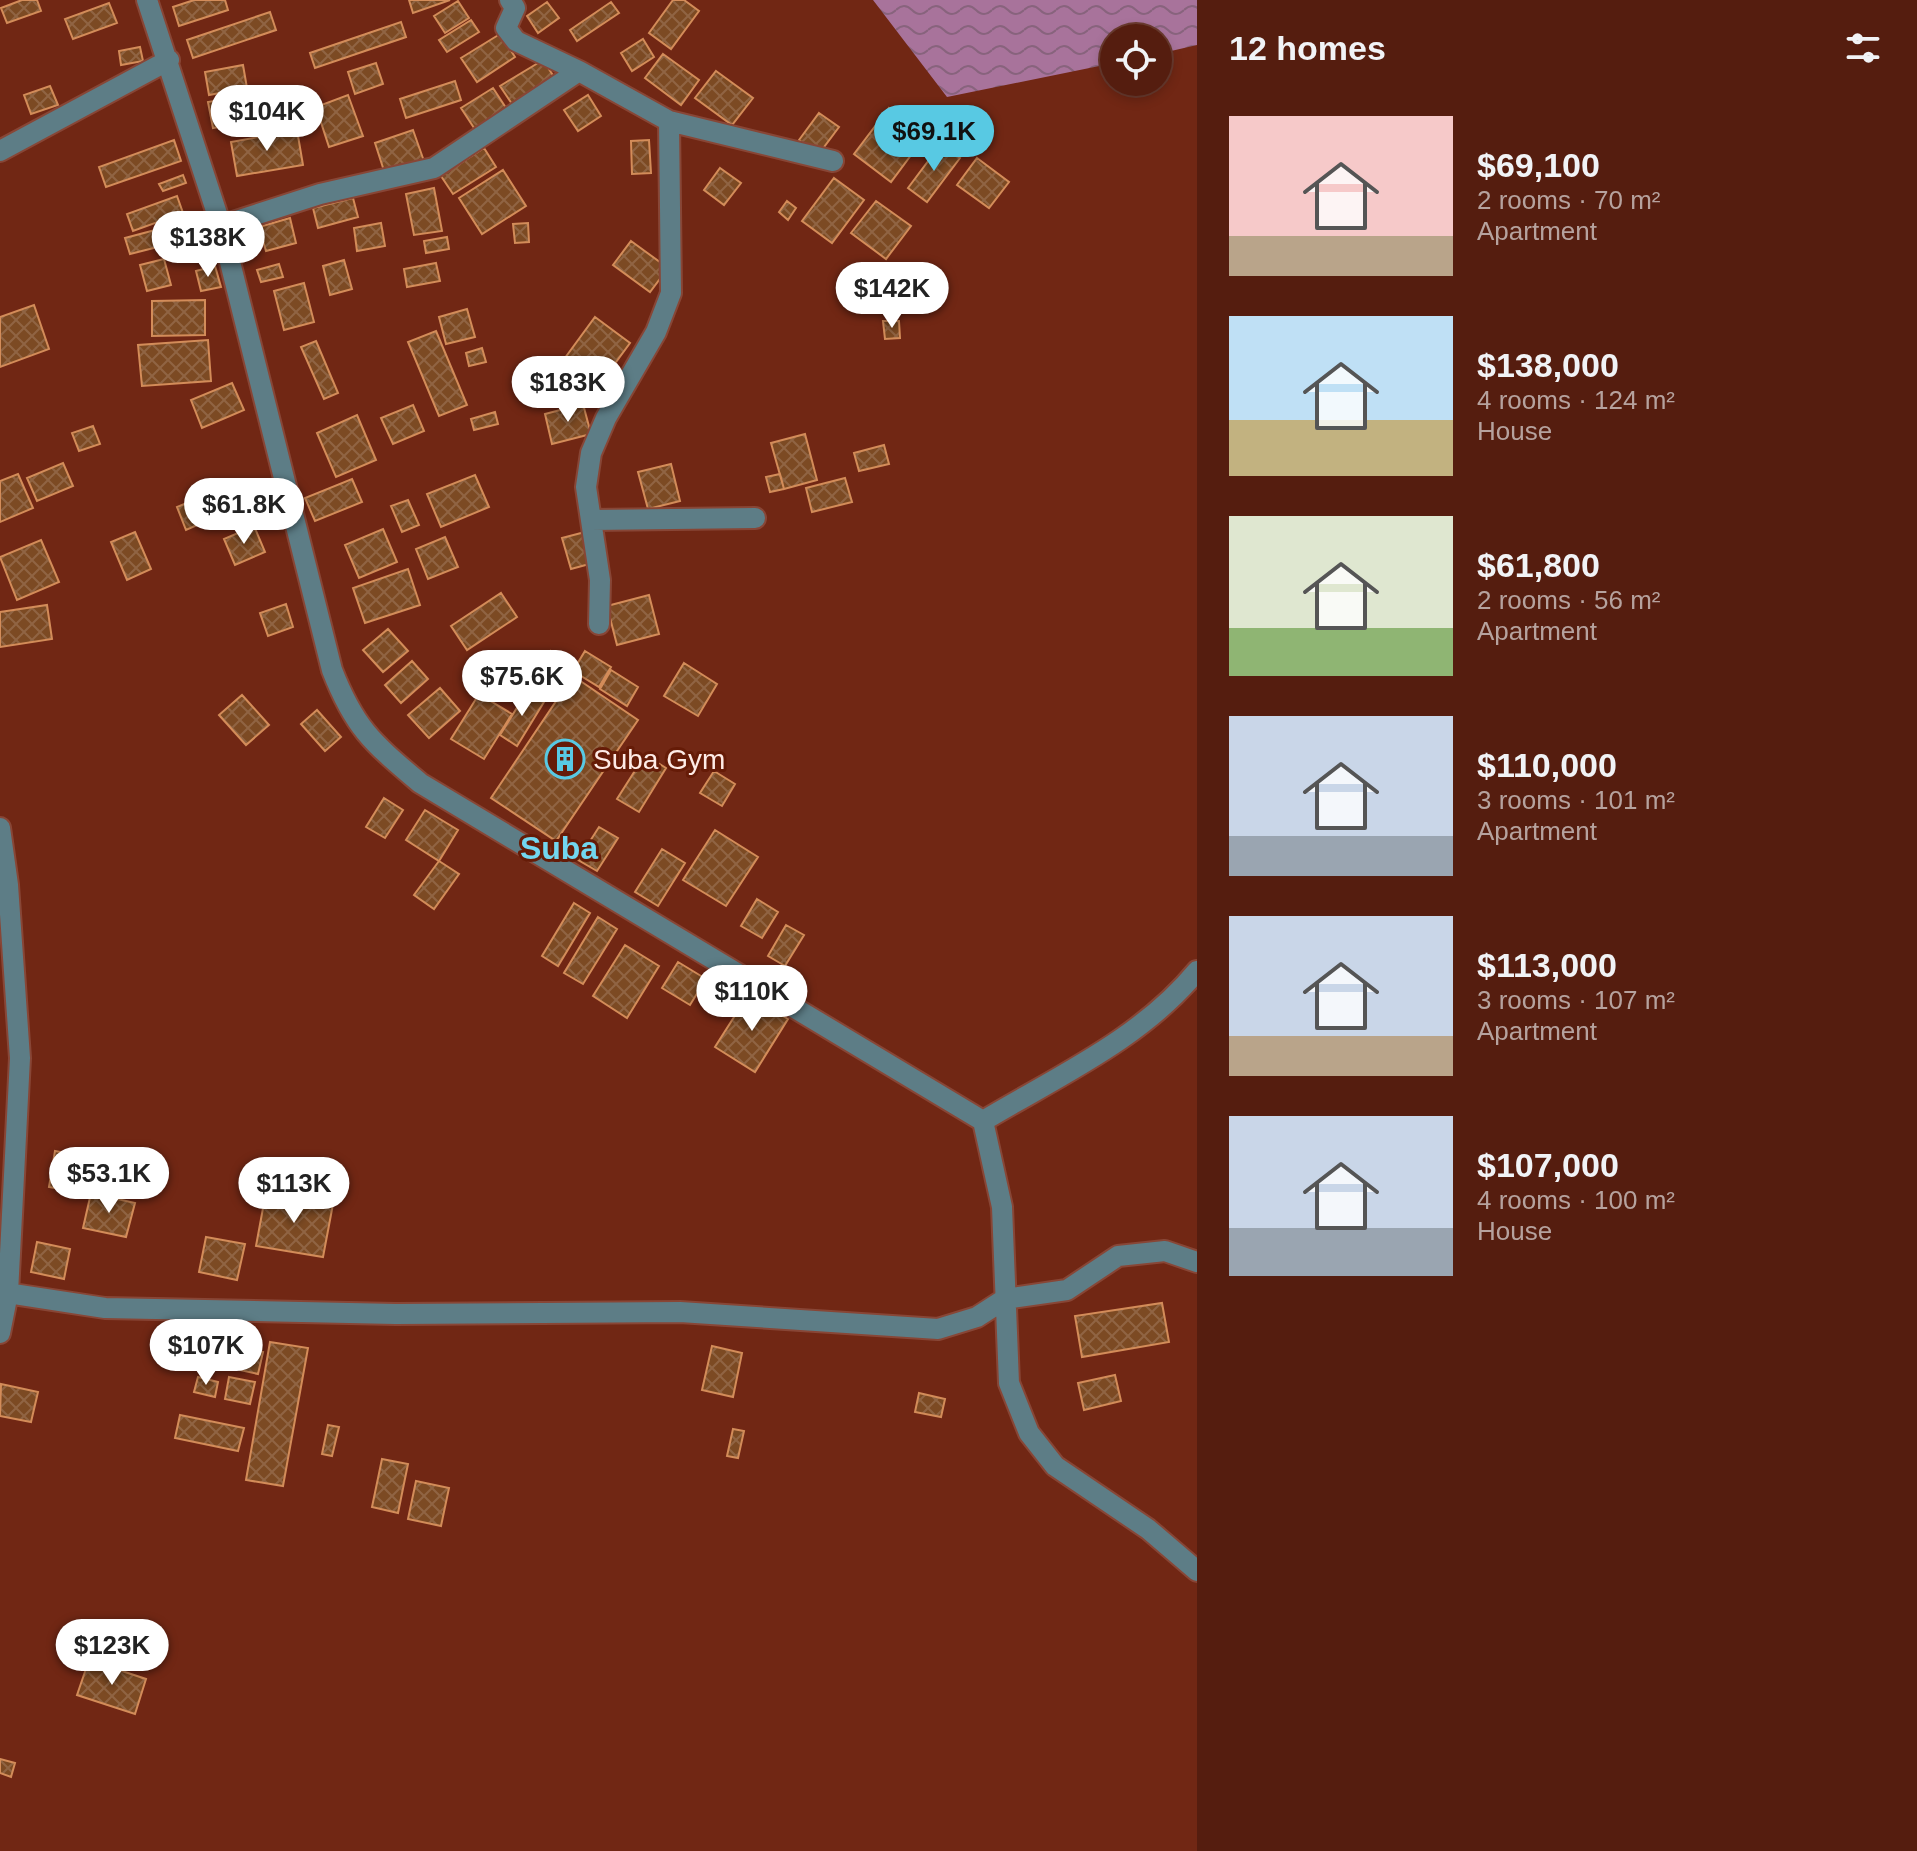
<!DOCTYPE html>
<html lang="en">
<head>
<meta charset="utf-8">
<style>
  :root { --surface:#551d0f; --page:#5b2618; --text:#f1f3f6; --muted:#b6a29e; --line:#6b3b2f; --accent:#58c9e3 }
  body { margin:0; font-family:Helvetica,sans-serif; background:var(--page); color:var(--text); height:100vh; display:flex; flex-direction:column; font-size:30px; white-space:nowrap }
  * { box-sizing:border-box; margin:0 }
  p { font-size:26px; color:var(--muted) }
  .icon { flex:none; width:44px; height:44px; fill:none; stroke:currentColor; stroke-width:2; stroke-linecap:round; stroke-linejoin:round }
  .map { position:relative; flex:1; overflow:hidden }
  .panel { display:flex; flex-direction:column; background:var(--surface); width:720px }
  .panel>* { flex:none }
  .buttons { position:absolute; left:1100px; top:24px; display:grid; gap:16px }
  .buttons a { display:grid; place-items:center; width:72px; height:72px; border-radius:50%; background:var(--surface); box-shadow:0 4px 12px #0003,0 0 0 2px var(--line); font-size:40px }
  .price { position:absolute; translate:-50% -68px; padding:0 18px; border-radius:28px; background:#fff; color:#222; font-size:26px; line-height:52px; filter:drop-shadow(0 2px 4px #0008) }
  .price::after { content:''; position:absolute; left:50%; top:48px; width:24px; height:18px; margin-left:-12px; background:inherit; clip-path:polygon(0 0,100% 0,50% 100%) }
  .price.current { background:var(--accent); color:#111 }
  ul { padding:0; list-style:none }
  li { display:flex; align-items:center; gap:24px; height:200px; padding:0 32px }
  li span { display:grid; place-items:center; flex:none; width:224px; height:160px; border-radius:0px; color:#555 }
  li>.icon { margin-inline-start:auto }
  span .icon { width:96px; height:96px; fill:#fffc; stroke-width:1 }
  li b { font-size:34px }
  h2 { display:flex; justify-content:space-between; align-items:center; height:96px; padding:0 32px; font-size:34px }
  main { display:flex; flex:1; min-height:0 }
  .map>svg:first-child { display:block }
  .water { fill:url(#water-waves) }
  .building { fill:url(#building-cross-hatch); stroke:#d38c59; stroke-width:2 }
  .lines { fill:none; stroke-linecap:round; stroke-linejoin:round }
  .minor-casing { stroke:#884636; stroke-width:24 }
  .minor { stroke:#5d7d86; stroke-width:20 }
  .labels { text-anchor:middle; stroke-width:6; stroke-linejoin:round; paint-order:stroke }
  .poi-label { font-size:28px; fill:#feebe6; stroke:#651b07; text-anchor:start }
  .quarter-label { font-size:32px; font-weight:bold; fill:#72d6ef; stroke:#651b07 }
</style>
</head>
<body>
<main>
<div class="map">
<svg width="1197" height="1851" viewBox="0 0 1197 1851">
  <defs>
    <pattern id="water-waves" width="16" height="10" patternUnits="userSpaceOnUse" patternTransform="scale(2)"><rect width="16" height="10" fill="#a8739b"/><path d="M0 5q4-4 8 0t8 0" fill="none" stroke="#88637d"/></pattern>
    <pattern id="building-cross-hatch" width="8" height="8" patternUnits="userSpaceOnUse" patternTransform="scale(2)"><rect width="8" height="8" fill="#7c4a23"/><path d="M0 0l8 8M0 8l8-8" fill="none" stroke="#906443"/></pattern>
  </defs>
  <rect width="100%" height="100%" fill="#712714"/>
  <path class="water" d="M873 0H1197V45L1158 54V38H1114V63L947 97Z"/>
  <path class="building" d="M22 0H37L41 11 7 23 1 8Z
    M194 0H225L228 10 179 26 173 7Z
    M409 0H450L413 13Z
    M673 0H684L699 11 671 49 649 33Z
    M458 1 469 18 445 33 434 16Z
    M547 2 559 18 538 33 527 16Z
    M611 2 619 13 577 41 570 30Z
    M109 3 117 23 73 39 65 19Z
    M270 12 276 30 193 58 187 40Z
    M471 20 479 32 447 52 439 40Z
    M401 22 406 37 315 68 310 53Z
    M500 34 515 57 477 82 461 58Z
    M643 39 654 57 632 71 621 53Z
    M140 47 143 61 121 65 119 51Z
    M663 54 699 80 681 105 645 78Z
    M543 60 558 83 516 110 500 86Z
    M376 63 383 84 355 94 348 72Z
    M243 65 247 88 209 95 205 72Z
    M716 71 753 98 732 125 695 98Z
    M455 81 461 100 406 118 400 99Z
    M50 86 58 105 31 114 24 95Z
    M493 88 508 111 476 131 461 108Z
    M259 93 263 119 213 128 208 102Z
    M348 95 363 136 329 147 316 107Z
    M588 95 601 116 578 131 564 110Z
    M889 108 926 135 891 182 854 154Z
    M819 113 839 127 818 155 799 140Z
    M297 130 303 165 237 176 231 142Z
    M413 130 425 164 386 177 375 143Z
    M174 140 181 161 106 187 99 167Z
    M649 140 651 173 632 174 631 141Z
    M941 144 960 158 927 202 908 188Z
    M484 148 496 167 453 194 441 176Z
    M977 158 1009 182 989 208 957 185Z
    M720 168 741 183 724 205 704 190Z
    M503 170 526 206 482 234 459 198Z
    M183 175 186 183 163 191 159 184Z
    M834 178 864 200 832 243 802 221Z
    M434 188 442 231 414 235 406 194Z
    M177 196 183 213 133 231 127 214Z
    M353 198 358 217 318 228 313 208Z
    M787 201 796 208 788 220 779 212Z
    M876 201 911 226 886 259 851 233Z
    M290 218 296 243 266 251 259 227Z
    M193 220 197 237 130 254 125 238Z
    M381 223 385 246 357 251 354 228Z
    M528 223 529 242 515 243 513 224Z
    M257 229 261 244 246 248 242 232Z
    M447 237 449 249 426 253 424 241Z
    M631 241 668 268 650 292 613 265Z
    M164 259 171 285 147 291 140 265Z
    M344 260 352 289 330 295 323 266Z
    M436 263 440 281 407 287 404 269Z
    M279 264 283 277 261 282 257 270Z
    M215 266 221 287 201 291 196 271Z
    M304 283 314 322 284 330 274 291Z
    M205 300V335L152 336V301Z
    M34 305 49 349 0 367V317Z
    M467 309 475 337 446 344 439 317Z
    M595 317 630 343 597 388 562 362Z
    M883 321H899L900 338 885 339Z
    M436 331 467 405 439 416 408 342Z
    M208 340 211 381 142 386 138 345Z
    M316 341 338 393 324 399 301 347Z
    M482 348 486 362 469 366 466 353Z
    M232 383 244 410 202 428 191 400Z
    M583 404 591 434 552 444 545 414Z
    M413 405 424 431 393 444 381 418Z
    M495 412 498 424 474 430 471 419Z
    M357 415 376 460 336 477 317 433Z
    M93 426 100 444 79 451 72 433Z
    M805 434 817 480 784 489 771 443Z
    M884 445 889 464 859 471 854 453Z
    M63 463 73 486 37 501 27 478Z
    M671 464 680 501 648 509 638 472Z
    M18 474 33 508 0 522V481Z
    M780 474 784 489 770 492 766 477Z
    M475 475 489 507 441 527 427 494Z
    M845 478 852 502 812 512 806 488Z
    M352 479 362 502 315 521 305 498Z
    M215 491 225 513 186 530 177 507Z
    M408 500 419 525 402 532 391 506Z
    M254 526 265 552 235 565 224 539Z
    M383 529 397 562 359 578 345 545Z
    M135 532 151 569 127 580 111 542Z
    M585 532 593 563 571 569 562 538Z
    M445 537 458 567 428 579 416 549Z
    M41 540 59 582 17 600 0 557Z
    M408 569 420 605 365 623 353 588Z
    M501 593 517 617 467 650 451 626Z
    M649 595 659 634 617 645 607 606Z
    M286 604 293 627 268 636 260 613Z
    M47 605 52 639 0 647V612Z
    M388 629 408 651 383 672 363 650Z
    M551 651 565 660 558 672 544 662Z
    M585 651 611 667 599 687 573 671Z
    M412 661 428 679 401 703 385 685Z
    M684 663 717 684 698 716 664 696Z
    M611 670 638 687 627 706 600 689Z
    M573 676 638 720 556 841 491 798Z
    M440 688 460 711 429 738 408 715Z
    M528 690 544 702 517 746 500 735Z
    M479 694 512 714 484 759 451 739Z
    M242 695 269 725 246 745 219 715Z
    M317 710 341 737 325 751 301 724Z
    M645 755 666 768 639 812 617 799Z
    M714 771 735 784 722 806 700 793Z
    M384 798 403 810 385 838 366 827Z
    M425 810 458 830 439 861 406 840Z
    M599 827 618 838 597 871 578 860Z
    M715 830 758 857 726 906 683 880Z
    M662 849 685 863 658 906 635 892Z
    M439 861 459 874 434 909 414 895Z
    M757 899 778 912 762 938 741 926Z
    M574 903 590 913 558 966 542 956Z
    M598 917 617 929 583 984 564 973Z
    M786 925 804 935 785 966 768 956Z
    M625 945 659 966 627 1018 593 996Z
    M678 962 706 979 690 1005 662 988Z
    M748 995 788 1019 755 1072 715 1047Z
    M55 1151 82 1156 76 1192 49 1187Z
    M266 1192 333 1204 323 1257 256 1246Z
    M91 1193 135 1203 126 1237 83 1228Z
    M206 1237 245 1244 237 1280 199 1272Z
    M37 1242 70 1249 64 1279 31 1272Z
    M1162 1303 1169 1342 1082 1357 1075 1316Z
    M218 1330 242 1335 235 1363 211 1357Z
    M270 1342 308 1348 283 1486 246 1480Z
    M712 1346 742 1353 733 1397 702 1390Z
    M245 1348 263 1352 258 1374 240 1370Z
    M1115 1375 1121 1401 1084 1410 1078 1383Z
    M198 1377 218 1382 215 1397 194 1392Z
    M229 1377 255 1382 250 1404 225 1399Z
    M1 1384 38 1392 31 1422 0 1416Z
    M919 1393 945 1399 941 1417 915 1412Z
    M180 1415 244 1428 238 1451 175 1438Z
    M328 1425 339 1427 332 1456 322 1454Z
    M733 1429 744 1431 738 1458 727 1456Z
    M382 1459 408 1464 398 1513 372 1507Z
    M416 1481 449 1488 441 1526 408 1519Z
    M89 1660 146 1679 135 1714 77 1695Z
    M0 1759 15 1763 11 1777 0 1773Z"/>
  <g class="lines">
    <defs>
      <path id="minor" d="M147 0 221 226 332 670C355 729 373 743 420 783L983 1121 1002 1207 1009 1383 1029 1433 1055 1466 1148 1529 1197 1571
        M579 71 669 121 833 161
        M0 151 169 60
        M221 226 320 194 434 168 579 71 516 41 506 28 515 8 510 0
        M591 520 755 518
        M599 624 600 580 586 487 591 453 606 418 656 332 671 293 669 121
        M0 828 8 885 20 1058 8 1293 0 1333
        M983 1121C1058 1076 1141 1039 1197 971
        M0 1292 105 1308 396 1314 680 1312 938 1329 977 1317 1005 1299 1067 1290 1118 1256 1165 1251 1197 1262"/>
    </defs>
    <use href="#minor" class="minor-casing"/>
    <use href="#minor" class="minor"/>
  </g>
  <defs>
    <symbol id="building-ring" viewBox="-11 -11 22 22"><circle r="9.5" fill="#651b07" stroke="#58c9e3" stroke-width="1.5"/><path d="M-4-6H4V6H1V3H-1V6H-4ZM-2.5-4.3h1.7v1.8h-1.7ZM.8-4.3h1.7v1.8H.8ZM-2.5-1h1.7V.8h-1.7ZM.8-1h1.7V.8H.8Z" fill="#58c9e3"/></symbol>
  </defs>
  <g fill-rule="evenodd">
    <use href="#building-ring" x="543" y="737" width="44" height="44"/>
  </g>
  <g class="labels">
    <g class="poi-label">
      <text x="593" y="769">Suba Gym</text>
    </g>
    <g class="quarter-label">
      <text x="559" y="859">Suba</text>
    </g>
  </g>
</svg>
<div class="buttons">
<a><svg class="icon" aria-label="locate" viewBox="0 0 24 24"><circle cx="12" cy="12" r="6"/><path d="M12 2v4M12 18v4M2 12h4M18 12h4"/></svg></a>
</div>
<b class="price" style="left:267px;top:153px">$104K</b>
<b class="price current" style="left:934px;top:173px">$69.1K</b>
<b class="price" style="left:208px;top:279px">$138K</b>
<b class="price" style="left:892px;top:330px">$142K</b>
<b class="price" style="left:568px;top:424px">$183K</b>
<b class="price" style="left:244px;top:546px">$61.8K</b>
<b class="price" style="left:522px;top:718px">$75.6K</b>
<b class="price" style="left:752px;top:1033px">$110K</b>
<b class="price" style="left:109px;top:1215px">$53.1K</b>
<b class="price" style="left:294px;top:1225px">$113K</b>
<b class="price" style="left:206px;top:1387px">$107K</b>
<b class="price" style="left:112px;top:1687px">$123K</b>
</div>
<section class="panel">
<h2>12 homes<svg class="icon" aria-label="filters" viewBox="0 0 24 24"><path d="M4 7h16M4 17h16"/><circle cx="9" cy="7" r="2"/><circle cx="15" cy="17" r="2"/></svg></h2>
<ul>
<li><span style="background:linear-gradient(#f6c9c9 75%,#b9a48a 0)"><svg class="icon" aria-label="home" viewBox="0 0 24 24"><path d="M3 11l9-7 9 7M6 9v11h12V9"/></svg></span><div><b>$69,100</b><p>2 rooms · 70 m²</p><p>Apartment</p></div></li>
<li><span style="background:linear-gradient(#bfe0f5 65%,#c2b280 0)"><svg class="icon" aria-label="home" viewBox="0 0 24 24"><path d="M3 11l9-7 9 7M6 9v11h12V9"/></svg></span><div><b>$138,000</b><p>4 rooms · 124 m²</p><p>House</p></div></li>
<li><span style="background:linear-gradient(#dfe7d0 70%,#8fb573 0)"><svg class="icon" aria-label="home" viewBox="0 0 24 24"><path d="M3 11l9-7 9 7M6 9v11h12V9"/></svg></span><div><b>$61,800</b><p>2 rooms · 56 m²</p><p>Apartment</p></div></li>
<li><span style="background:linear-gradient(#c9d6e8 75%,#9aa5b1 0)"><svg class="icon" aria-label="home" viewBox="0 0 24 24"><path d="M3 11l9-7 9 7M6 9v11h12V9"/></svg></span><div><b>$110,000</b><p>3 rooms · 101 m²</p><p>Apartment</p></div></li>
<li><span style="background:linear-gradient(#c9d6e8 75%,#b9a48a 0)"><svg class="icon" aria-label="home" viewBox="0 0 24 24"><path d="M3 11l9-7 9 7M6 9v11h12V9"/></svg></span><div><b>$113,000</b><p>3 rooms · 107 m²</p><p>Apartment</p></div></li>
<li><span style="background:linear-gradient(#c9d6e8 70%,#9aa5b1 0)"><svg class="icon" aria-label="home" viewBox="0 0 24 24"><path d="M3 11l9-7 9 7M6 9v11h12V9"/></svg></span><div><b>$107,000</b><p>4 rooms · 100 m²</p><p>House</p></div></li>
</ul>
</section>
</main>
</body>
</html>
